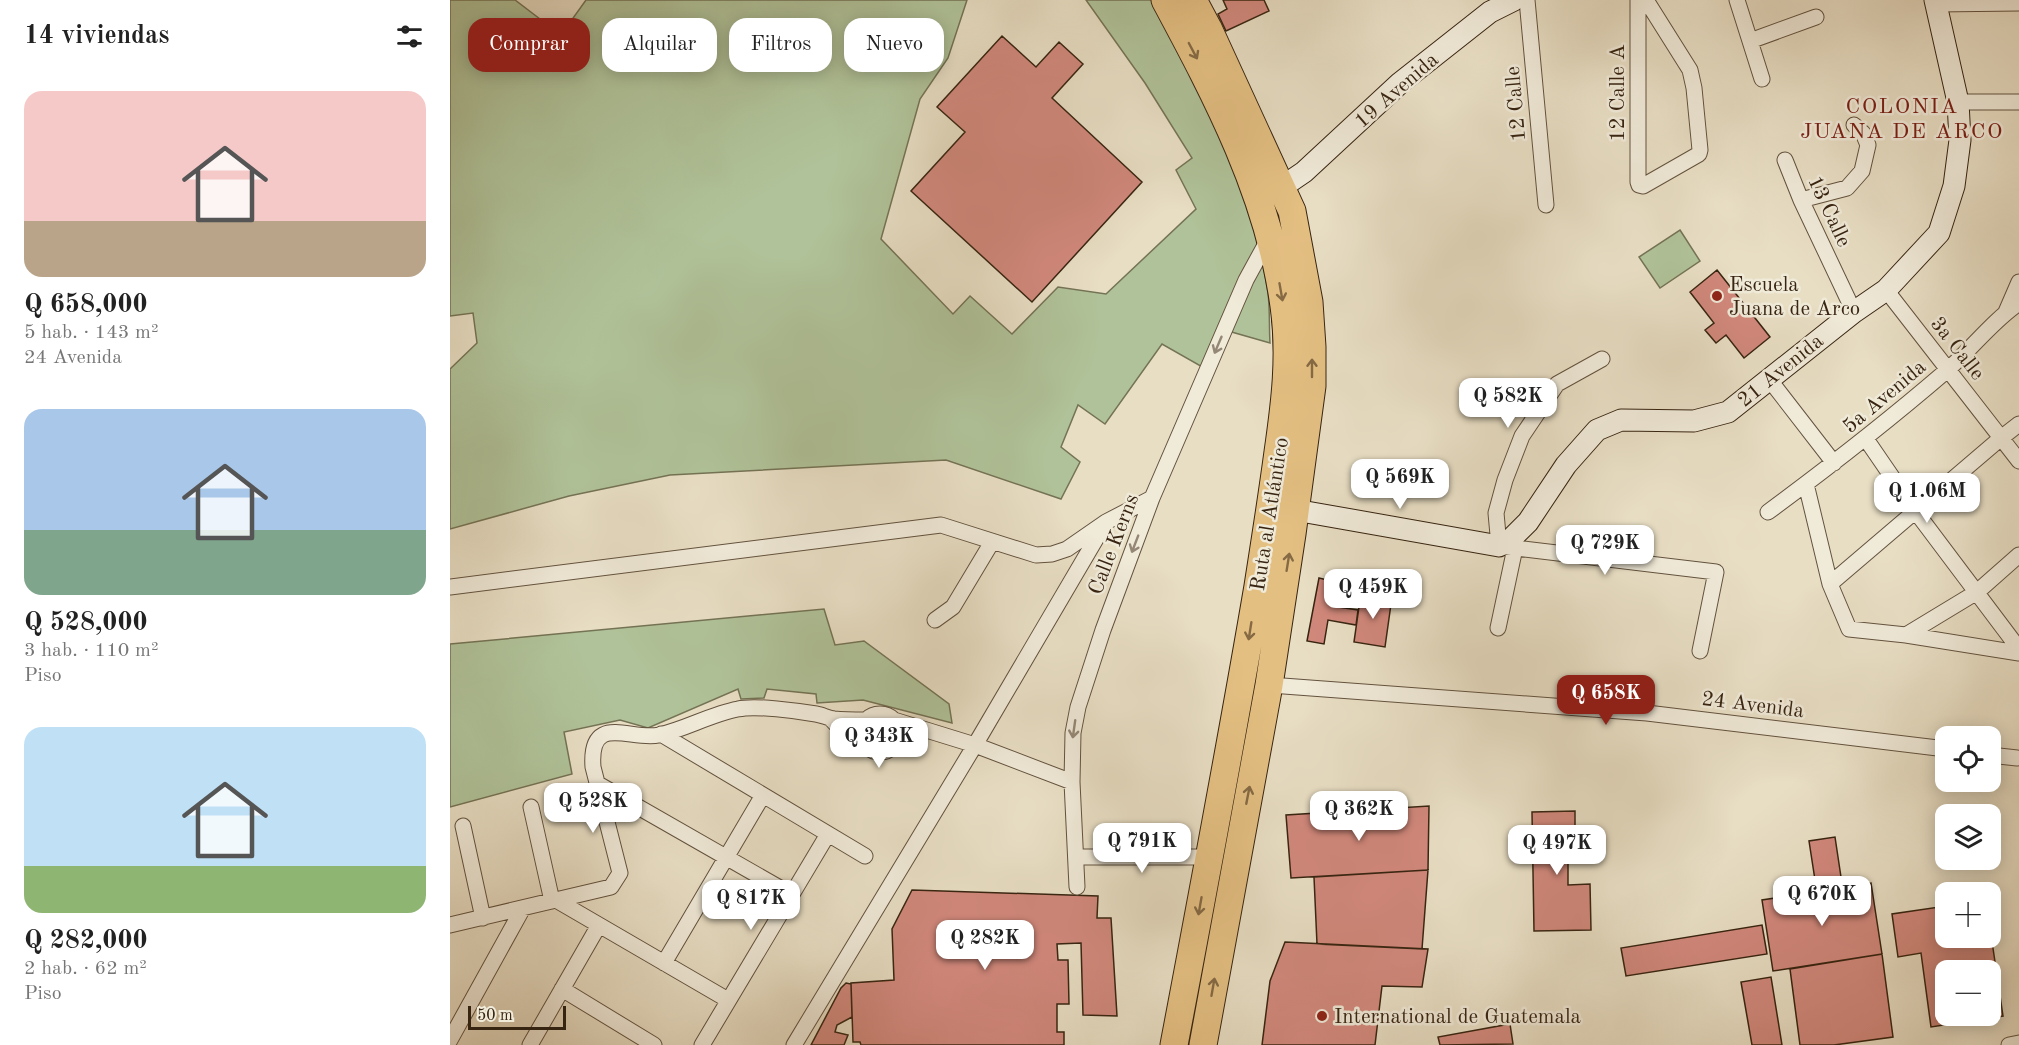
<!DOCTYPE html>
<html lang="es">
<head>
<meta charset="utf-8">
<style>
  :root { --surface:#fff; --page:#f6f6f6; --text:#222; --muted:#767676; --accent:#8f2418 }
  body { margin:0; font-family:"Old Standard TT",serif; background:var(--page); color:var(--text); height:100vh; display:flex; flex-direction:column; font-size:22px; white-space:nowrap }
  * { box-sizing:border-box; margin:0 }
  p { font-size:20px; color:var(--muted) }
  .icon { flex:none; width:33px; height:33px; fill:none; stroke:currentColor; stroke-width:2; stroke-linecap:round; stroke-linejoin:round }
  .map { position:relative; flex:1; overflow:hidden }
  .details { display:flex; flex-direction:column; background:var(--surface); width:450px }
  .details>* { flex:none }
  .top-card { position:absolute; left:18px; top:18px; width:570px; height:54px; display:flex; gap:12px }
  .fabs { position:absolute; left:1485px; top:726px; display:grid; gap:12px }
  .fabs a { display:grid; place-items:center; width:66px; height:66px; border-radius:12px; background:var(--surface); box-shadow:0 3px 15px #0003; font-size:30px }
  .scale { position:absolute; left:18px; bottom:15px; width:98px; box-sizing:border-box; padding-left:6px; border:3px solid #372411; border-top:0; font-size:16px; line-height:21px; white-space:nowrap; color:#372411; -webkit-text-stroke:4px #f0ead9; paint-order:stroke }
  .price { position:absolute; translate:-50% -51px; padding:0 14px; border-radius:12px; background:#fff; color:#222; font-size:20px; line-height:39px; filter:drop-shadow(0 2px 3px #0008) }
  .price::after { content:''; position:absolute; left:50%; top:36px; width:18px; height:14px; margin-left:-9px; background:inherit; clip-path:polygon(0 0,100% 0,50% 100%) }
  .price.active { background:var(--accent); color:#fff }
  ul { padding:0; list-style:none }
  li { display:grid; align-content:center; gap:12px; height:318px; padding:0 24px }
  li span { display:grid; place-items:center; height:186px; border-radius:18px; color:#555 }
  li>.icon { margin-inline-start:auto }
  span .icon { width:108px; height:108px; fill:#fffc; stroke-width:1 }
  li b { font-size:26px }
  h2 { display:flex; justify-content:space-between; align-items:center; height:72px; padding:0 24px; font-size:26px }
  .tag { padding:0 21px; border-radius:18px; background:var(--surface); box-shadow:0 3px 15px #0003; font-size:21px; line-height:54px }
  .tag.active { background:var(--accent); color:#fff }
  main { display:flex; flex:1; min-height:0 }
  .map>svg:first-child { display:block }
  .green { fill:#b0c299; stroke:#747355; stroke-width:1.5 }
  .building { fill:#d1887c; stroke:#372411; stroke-width:1.5; fill-rule:evenodd }
  .lines { fill:none; stroke-linecap:round; stroke-linejoin:round }
  .street-casing { stroke:#63523e; stroke-width:17 }
  .secondary-casing { stroke:#372411; stroke-width:23 }
  .highway-casing { stroke:#372411; stroke-width:29 }
  .street { stroke:#f0ead9; stroke-width:15 }
  .secondary { stroke:#f0ead9; stroke-width:21 }
  .highway { stroke:#e4bf82; stroke-width:27 }
  .oneway { stroke:#856a44 }
  .oneway2 { stroke:#948775 }
  .poi-dot { fill:#8f2418; stroke:#f0ead9; stroke-width:2 }
  .labels { text-anchor:middle; stroke-width:5; stroke-linejoin:round; paint-order:stroke }
  .street-label { font-size:21px; fill:#372411; stroke:#f0ead9 }
  .poi-label { font-size:21px; fill:#372411; stroke:#f0ead9; text-anchor:start }
  .neighbourhood-label { font-size:22px; letter-spacing:1.5px; fill:#7a1f14; stroke:#f0ead9 }
</style>
</head>
<body>
<main>
<section class="details">
<h2>14 viviendas<svg class="icon" aria-label="filters" viewBox="0 0 24 24"><path d="M4 7h16M4 17h16"/><circle cx="9" cy="7" r="2"/><circle cx="15" cy="17" r="2"/></svg></h2>
<ul>
<li><span style="background:linear-gradient(#f6c9c9 70%,#b9a48a 0)"><svg class="icon" aria-label="home" viewBox="0 0 24 24"><path d="M3 11l9-7 9 7M6 9v11h12V9"/></svg></span><div><b>Q 658,000</b><p>5 hab. · 143 m²</p><p>24 Avenida</p></div></li>
<li><span style="background:linear-gradient(#a9c7e8 65%,#7fa58c 0)"><svg class="icon" aria-label="home" viewBox="0 0 24 24"><path d="M3 11l9-7 9 7M6 9v11h12V9"/></svg></span><div><b>Q 528,000</b><p>3 hab. · 110 m²</p><p>Piso</p></div></li>
<li><span style="background:linear-gradient(#bfe0f5 75%,#8fb573 0)"><svg class="icon" aria-label="home" viewBox="0 0 24 24"><path d="M3 11l9-7 9 7M6 9v11h12V9"/></svg></span><div><b>Q 282,000</b><p>2 hab. · 62 m²</p><p>Piso</p></div></li>
</ul>
</section>
<div class="map">
<svg width="1569" height="1045" viewBox="0 0 1569 1045">
  <rect width="100%" height="100%" fill="#e8dec4"/>
  <filter id="stains"><feTurbulence type="fractalNoise" baseFrequency=".00333" numOctaves="4"/><feColorMatrix values="0 0 0 0 .2 0 0 0 0 .09 0 0 0 0 .02 0 0 0 .5 -.17"/></filter>
  <radialGradient id="worn" r=".72"><stop offset=".6" stop-color="#630" stop-opacity="0"/><stop offset="1" stop-color="#630" stop-opacity=".3"/></radialGradient>
  <path class="green" d="M0 0H65L111 35 136 0H517L498 58 470 99 431 239 503 314 520 296 562 334 608 287 656 294 746 209 726 170 742 158 695 83 636 0H704C751 91 803 191 818 293 820 310 819 327 820 343L771 329 754 368 712 344 655 424 628 405 611 447 630 462 611 499 496 460 220 475 119 496 0 529V369L27 343 23 313 0 316Z
    M1230 230 1250 261 1210 288 1189 257Z
    M374 609 385 645 414 641 499 704 502 723 413 700 367 703 366 694 317 689 314 698 291 699 288 689 198 728 170 720 114 732 122 774 0 807V644Z"/>
  <path class="building" d="M773 0H814L819 11 776 31 768 14 777 9Z
    M552 36 586 67 609 42 633 64 602 98 692 182 582 302 461 191 515 132 487 107Z
    M1267 270 1320 337 1294 358 1276 335 1266 343 1255 330 1264 323 1240 292Z
    M869 578 886 582 882 606 908 610 906 625 878 620 874 644 857 641Z
    M911 593 942 597 935 647 904 642Z
    M979 806 978 870 841 878 836 815Z
    M1125 811V835H1118V885L1140 884 1141 930 1084 931 1082 812Z
    M1385 837 1391 877 1365 880 1359 841Z
    M978 870 972 949 867 944 864 877Z
    M1421 883 1432 954 1323 971 1312 900Z
    M462 890 648 896 647 918H661L667 1016 633 1015 631 943 607 944 608 960H618L619 1004H607V1032H614V1045H411L410 1042H403L401 983 444 980 442 929Z
    M1496 906V938H1540V928L1553 1016 1481 1027 1471 953 1448 957 1442 914ZM1496 970H1540V1016H1496Z
    M1312 925 1317 954 1176 976 1171 948Z
    M835 942 978 949 972 987 932 986 925 1045H812L820 981Z
    M1432 954 1443 1037 1384 1045H1350L1340 969Z
    M1321 977 1332 1045H1302L1291 982Z
    M396 983 401 984 402 1017 387 1025 385 1032 398 1035 394 1045H361L391 988Z
    M1060 1024 1063 1044 990 1045 988 1037Z"/>
  <g class="lines">
    <defs>
      <path id="street" d="M1077 0 1096 205
        M1188 0V182L1189 185 1193 186 1249 154 1250 150 1244 88 1240 70 1196 0
        M1287 0 1312 79
        M1486 4 1569 3
        M1300 41 1366 17
        M1508 102H1569
        M1335 160 1351 200 1404 312
        M1351 200 1397 188 1412 171 1418 145 1413 133 1404 125
        M1436 290 1569 461
        M1556 312 1569 282
        M1152 359 1107 384 1072 436 1055 480 1046 513 1049 546 1266 572 1250 651
        M1319 379 1384 463
        M1416 439 1466 512 1569 649
        M1356 484 1380 584 1399 629 1456 635 1569 653
        M1318 512C1379 467 1438 421 1495 372 1521 350 1541 322 1569 303
        M1380 584 1551 438 1569 424
        M0 587 491 525 586 555 602 554 617 549 656 522 702 498
        M485 620 503 607 542 542
        M1048 628 1065 548
        M1456 635 1527 592 1569 555
        M819 685 1197 713 1496 749
        M411 733a19 19 0 1 1 38 0a19 19 0 1 1-38 0Z
        M381 719 399 738 416 747
        M444 720 525 745 622 782
        M211 734 415 856
        M1540 755 1567 758
        M148 784 342 895
        M81 807 102 901
        M13 826 33 918
        M626 857H759
        M627 887 622 782 623 733 628 707 653 630 702 498 796 280 819 238
        M106 900 278 1000
        M0 925 161 887 170 873 143 767C139 712 180 741 209 735 236 729 261 714 288 709 305 705 348 711 366 714 372 715 378 718 384 719 394 720 405 720 416 720
        M214 963 313 795
        M112 989 204 1045
        M0 1040 73 908
        M80 1045 149 925
        M252 1045 378 834
        M344 1045 525 745 653 527
        M1559 1045 1569 1043"/>
      <path id="secondary" d="M832 187 854 172 950 83 1040 12 1064 0
        M845 510 1049 546 1061 539 1078 522 1116 465 1147 430 1171 420 1244 421 1278 412 1404 312 1436 290 1489 233 1504 186 1510 140 1508 102 1485 0"/>
      <path id="highway" d="M715 0C767 97 819 195 834 306 841 356 835 403 828 452 822 497 815 541 808 586 782 739 753 892 724 1045
        M743 0 758 28 842 211 859 302 862 347V386L842 534 819 685 753 1045"/>
    </defs>
    <use href="#street" class="street-casing"/>
    <use href="#secondary" class="secondary-casing"/>
    <use href="#highway" class="highway-casing"/>
    <use href="#street" class="street"/>
    <use href="#secondary" class="secondary"/>
    <use href="#highway" class="highway"/>
  </g>
  <defs><path id="oneway-shaft" d="M-6 0H5M1.5-3L5.5 0L1.5 3" fill="none" stroke-width="1.6" stroke-linecap="round" stroke-linejoin="round" transform="scale(1.5)"/></defs>
  <g class="oneway">
    <use href="#oneway-shaft" transform="translate(743 51) rotate(62)"/>
    <use href="#oneway-shaft" transform="translate(831 292) rotate(80)"/>
    <use href="#oneway-shaft" transform="translate(862 368) rotate(-90)"/>
    <use href="#oneway-shaft" transform="translate(838 562) rotate(-81)"/>
    <use href="#oneway-shaft" transform="translate(800 631) rotate(99)"/>
    <use href="#oneway-shaft" transform="translate(798 795) rotate(-79)"/>
    <use href="#oneway-shaft" transform="translate(750 906) rotate(100)"/>
    <use href="#oneway-shaft" transform="translate(763 987) rotate(-80)"/>
  </g>
  <g class="oneway2">
    <use href="#oneway-shaft" transform="translate(768 345) rotate(113)"/>
    <use href="#oneway-shaft" transform="translate(685 544) rotate(111)"/>
    <use href="#oneway-shaft" transform="translate(624 729) rotate(98)"/>
  </g>
  <g class="poi-dot">
    <circle cx="1267" cy="296" r="6"/>
    <circle cx="872" cy="1016" r="6"/>
  </g>
  <g class="labels">
    <g class="street-label">
      <text transform="translate(946 90) rotate(-41)" y="7">19 Avenida</text>
      <text transform="translate(1167 93) rotate(-90)" y="7">12 Calle A</text>
      <text transform="translate(1065 104) rotate(-95)" y="7">12 Calle</text>
      <text transform="translate(1380 211) rotate(65)" y="7">13 Calle</text>
      <text transform="translate(1508 348) rotate(52)" y="7">3a Calle</text>
      <text transform="translate(1330 370) rotate(-39)" y="7">21 Avenida</text>
      <text transform="translate(1434 396) rotate(-40)" y="7">5a Avenida</text>
      <text transform="translate(819 514) rotate(-81)" y="7">Ruta al Atlántico</text>
      <text transform="translate(663 544) rotate(-69)" y="7">Calle Kerns</text>
      <text transform="translate(1303 704) rotate(7)" y="7">24 Avenida</text>
    </g>
    <g class="poi-label">
      <text x="1279" y="291">Escuela<tspan x="1279" dy="24">Juana de Arco</tspan></text>
      <text x="884" y="1023">International de Guatemala</text>
    </g>
    <g class="neighbourhood-label">
      <text x="1452" y="113">COLONIA<tspan x="1452" dy="25">JUANA DE ARCO</tspan></text>
    </g>
  </g>
  <rect width="100%" height="100%" filter="url(#stains)"/>
  <rect width="100%" height="100%" fill="url(#worn)"/>
</svg>
<div class="fabs">
<a><svg class="icon" aria-label="locate" viewBox="0 0 24 24"><circle cx="12" cy="12" r="6"/><path d="M12 2v4M12 18v4M2 12h4M18 12h4"/></svg></a>
<a><svg class="icon" aria-label="layers" viewBox="0 0 24 24"><path d="M12 4l9 5-9 5-9-5zM3 14l9 5 9-5"/></svg></a>
<a>+</a>
<a>−</a>
</div>
<div class="scale">50 m</div>
<b class="price" style="left:1058px;top:429px">Q 582K</b>
<b class="price" style="left:950px;top:510px">Q 569K</b>
<b class="price" style="left:1477px;top:524px">Q 1.06M</b>
<b class="price" style="left:1155px;top:576px">Q 729K</b>
<b class="price" style="left:923px;top:620px">Q 459K</b>
<b class="price active" style="left:1156px;top:726px">Q 658K</b>
<b class="price" style="left:429px;top:769px">Q 343K</b>
<b class="price" style="left:143px;top:834px">Q 528K</b>
<b class="price" style="left:909px;top:842px">Q 362K</b>
<b class="price" style="left:692px;top:874px">Q 791K</b>
<b class="price" style="left:1107px;top:876px">Q 497K</b>
<b class="price" style="left:1372px;top:927px">Q 670K</b>
<b class="price" style="left:301px;top:931px">Q 817K</b>
<b class="price" style="left:535px;top:971px">Q 282K</b>
<div class="top-card">
<a class="tag active">Comprar</a>
<a class="tag">Alquilar</a>
<a class="tag">Filtros</a>
<a class="tag">Nuevo</a>
</div>
</div>
</main>
</body>
</html>
